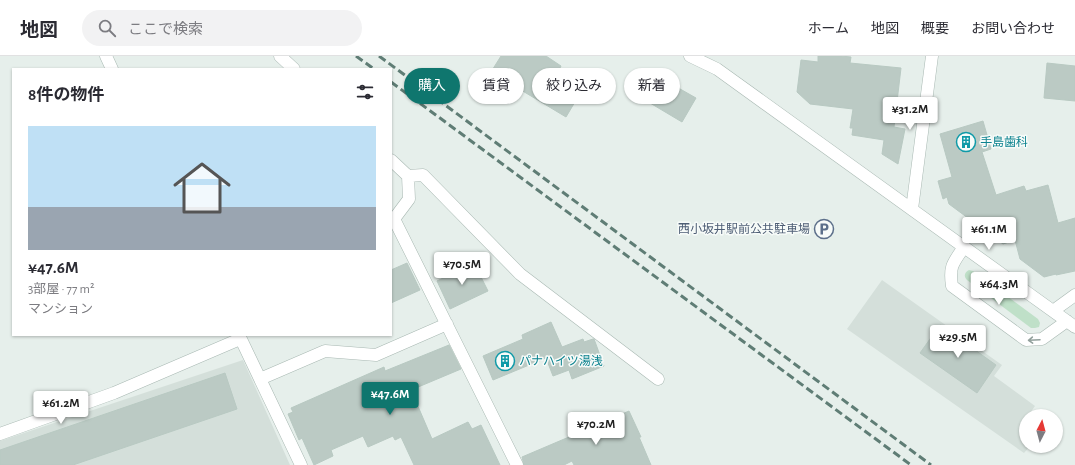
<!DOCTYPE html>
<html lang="ja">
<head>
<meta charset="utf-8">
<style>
  :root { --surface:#fff; --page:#f2f2f3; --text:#2b2b33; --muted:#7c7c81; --line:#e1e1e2; --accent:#0f766e }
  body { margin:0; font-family:"Alegreya Sans","Noto Sans JP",sans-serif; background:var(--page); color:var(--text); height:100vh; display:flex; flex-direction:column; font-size:15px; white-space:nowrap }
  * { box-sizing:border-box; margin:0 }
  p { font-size:13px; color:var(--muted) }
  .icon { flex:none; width:22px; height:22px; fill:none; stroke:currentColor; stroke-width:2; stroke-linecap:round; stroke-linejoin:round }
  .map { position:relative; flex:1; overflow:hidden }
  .sheet { position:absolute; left:12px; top:12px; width:380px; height:268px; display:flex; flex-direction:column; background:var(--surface); border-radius:0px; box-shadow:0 1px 3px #0004 }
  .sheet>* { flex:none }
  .hud { position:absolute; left:404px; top:12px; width:380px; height:36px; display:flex; gap:8px }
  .needle { width:26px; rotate:6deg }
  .tools { position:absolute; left:1019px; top:353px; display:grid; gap:8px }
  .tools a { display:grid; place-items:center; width:44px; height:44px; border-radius:50%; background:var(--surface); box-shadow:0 1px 3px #0004; font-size:20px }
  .price { position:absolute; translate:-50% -34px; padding:0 9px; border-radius:4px; background:#fff; color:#222; font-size:13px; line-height:26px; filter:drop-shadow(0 1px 2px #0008) }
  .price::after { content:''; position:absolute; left:50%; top:24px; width:12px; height:9px; margin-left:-6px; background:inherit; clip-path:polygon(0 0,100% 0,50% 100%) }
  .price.selected { background:var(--accent); color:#fff }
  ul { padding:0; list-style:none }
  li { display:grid; align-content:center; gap:8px; height:212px; padding:0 16px }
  li span { display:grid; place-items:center; height:124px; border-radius:0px; color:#555 }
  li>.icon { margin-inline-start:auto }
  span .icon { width:72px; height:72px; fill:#fffc; stroke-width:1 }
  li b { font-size:17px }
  h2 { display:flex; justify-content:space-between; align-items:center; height:48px; padding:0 16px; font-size:17px }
  .tag { padding:0 14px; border-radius:18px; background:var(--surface); box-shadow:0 1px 3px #0004; font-size:14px; line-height:36px }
  .tag.selected { background:var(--accent); color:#fff }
  header { display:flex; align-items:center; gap:24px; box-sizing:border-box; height:56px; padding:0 20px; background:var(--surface); border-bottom:1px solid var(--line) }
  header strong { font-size:19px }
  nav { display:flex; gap:22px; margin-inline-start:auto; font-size:14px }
  .search { width:280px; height:36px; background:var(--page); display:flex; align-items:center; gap:10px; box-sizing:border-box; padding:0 14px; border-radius:22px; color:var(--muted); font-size:15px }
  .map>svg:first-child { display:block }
  .built { fill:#d4dfda }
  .green { fill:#bfe0c8 }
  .building { fill:#bbcac4; stroke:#b8c9c2 }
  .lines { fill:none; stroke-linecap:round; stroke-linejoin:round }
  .minor-casing { stroke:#a8b8b2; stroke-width:13 }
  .minor { stroke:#fff; stroke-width:12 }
  .rail { stroke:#5f7d75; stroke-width:3; stroke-dasharray:8 4; stroke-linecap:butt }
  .oneway { stroke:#92a09c }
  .labels { text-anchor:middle; stroke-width:3; stroke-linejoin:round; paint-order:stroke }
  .culture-label { font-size:12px; fill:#0d838f; stroke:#f7fbf9; text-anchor:start }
  .service-label { font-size:12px; fill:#4e5e75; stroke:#f7fbf9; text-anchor:end }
</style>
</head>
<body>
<header>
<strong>地図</strong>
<div class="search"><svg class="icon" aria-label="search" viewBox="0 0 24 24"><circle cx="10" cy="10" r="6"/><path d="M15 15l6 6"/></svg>ここで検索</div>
<nav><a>ホーム</a><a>地図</a><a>概要</a><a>お問い合わせ</a></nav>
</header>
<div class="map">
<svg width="1075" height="409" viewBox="0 0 1075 409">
  <rect width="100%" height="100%" fill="#e6efeb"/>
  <path class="built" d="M882 224 1002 309 994 320 1035 350 1028 360H1026V362L1020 371 1026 376V390H1030L1024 397 847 273Z
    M243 304 290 409H0V385Z"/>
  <path class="green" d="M969 214 973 215 1038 263 1040 267 1039 271 1035 272H1031L967 224C963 220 965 216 969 214Z"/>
  <path class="building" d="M501 0H546L561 10 559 14 585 29 566 61 491 16Z
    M818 0H841L851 1 850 7 901 12 894 71 905 73 898 108 882 98 884 84 852 79 853 72H850L853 53 810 48 797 36 801 4 818 6Z
    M1047 7 1075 10V45L1044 42Z
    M659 21 696 42 682 66 645 44Z
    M983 65 991 93 982 96 996 139 1024 130 1026 135 1048 129 1058 167 1075 162V215L1056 219V218L1044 221 1020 203 1015 184 1003 188 949 148 947 141 943 143 938 125 952 121 940 78Z
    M407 207 420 234 391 247V214Z
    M474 207 488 235 450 253 437 225Z
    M551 266 562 291 583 283 584 286 593 283H594L604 310 572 323 569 314 553 320 546 302 493 324 483 300 523 283 522 279Z
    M940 269 996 309 977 337 920 297Z
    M449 289 461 313 411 334 432 383 468 366 472 373 481 369 500 409H414L401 381 395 384 393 380 368 391 363 380 331 394 333 400 314 409 302 382 299 384 288 358 293 356 291 352 384 311 385 315Z
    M225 317 237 353 73 409H0V394Z
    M629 355 641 381H639L651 409H574L572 405 564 409H524L522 401 576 378 575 377 596 368V369Z"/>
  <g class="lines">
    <defs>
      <path id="minor" d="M106 0 112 13
        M280 0 294 13
        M690 0 717 13 1075 271
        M391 104 408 120 409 143 394 163 517 409
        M408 120 423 119 520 218 658 323
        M912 153 932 0
        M964 191C953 207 949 210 952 230L1026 284 1042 283 1067 265
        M1053 255 1075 239
        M239 279 301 409
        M260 323 325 295 376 299 447 268
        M0 378 114 337 240 283"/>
    </defs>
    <use href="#minor" class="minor-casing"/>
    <use href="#minor" class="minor"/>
    <path class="rail" d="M356 0 374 13
      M379 0 931 409
      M391 26 911 409"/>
  </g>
  <defs><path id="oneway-shaft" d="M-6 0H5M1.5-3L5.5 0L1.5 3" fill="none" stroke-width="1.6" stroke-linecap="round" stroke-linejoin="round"/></defs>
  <use class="oneway" href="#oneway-shaft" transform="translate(1034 284) rotate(177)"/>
  <defs>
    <symbol id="building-ring" viewBox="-11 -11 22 22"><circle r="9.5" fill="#f7fbf9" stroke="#0f9aa8" stroke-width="1.5"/><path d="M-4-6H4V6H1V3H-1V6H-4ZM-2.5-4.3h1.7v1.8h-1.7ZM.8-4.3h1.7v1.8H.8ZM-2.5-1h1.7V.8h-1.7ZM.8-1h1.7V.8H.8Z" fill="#0f9aa8"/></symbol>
    <symbol id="parking-ring" viewBox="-11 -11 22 22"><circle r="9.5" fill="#f7fbf9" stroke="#5c6f8a" stroke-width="1.5"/><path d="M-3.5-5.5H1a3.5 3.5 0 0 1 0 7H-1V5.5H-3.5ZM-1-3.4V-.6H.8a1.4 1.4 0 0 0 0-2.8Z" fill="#5c6f8a"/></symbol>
  </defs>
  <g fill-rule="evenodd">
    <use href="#building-ring" x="955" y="75" width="22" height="22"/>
    <use href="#parking-ring" x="813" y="162" width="22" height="22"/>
    <use href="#building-ring" x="494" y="294" width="22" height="22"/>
  </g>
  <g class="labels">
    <g class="culture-label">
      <text x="980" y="90">手島歯科</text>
      <text x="519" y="309">パナハイツ湯浅</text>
    </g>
    <g class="service-label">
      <text x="810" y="177">西小坂井駅前公共駐車場</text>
    </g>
  </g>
</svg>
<div class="tools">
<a><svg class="needle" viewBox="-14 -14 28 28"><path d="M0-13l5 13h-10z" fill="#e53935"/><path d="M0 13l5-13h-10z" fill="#7c7c81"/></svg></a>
</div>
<b class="price" style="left:910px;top:75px">¥31.2M</b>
<b class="price" style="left:989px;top:195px">¥61.1M</b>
<b class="price" style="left:462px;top:230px">¥70.5M</b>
<b class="price" style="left:999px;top:250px">¥64.3M</b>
<b class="price" style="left:958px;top:303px">¥29.5M</b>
<b class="price selected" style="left:390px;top:360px">¥47.6M</b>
<b class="price" style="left:61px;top:369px">¥61.2M</b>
<b class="price" style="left:596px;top:390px">¥70.2M</b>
<div class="hud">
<a class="tag selected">購入</a>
<a class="tag">賃貸</a>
<a class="tag">絞り込み</a>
<a class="tag">新着</a>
</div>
<section class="sheet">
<h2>8件の物件<svg class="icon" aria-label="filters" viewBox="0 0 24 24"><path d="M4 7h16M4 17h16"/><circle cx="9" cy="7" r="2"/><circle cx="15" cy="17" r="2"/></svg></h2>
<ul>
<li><span style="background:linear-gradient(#bfe0f5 65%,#9aa5b1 0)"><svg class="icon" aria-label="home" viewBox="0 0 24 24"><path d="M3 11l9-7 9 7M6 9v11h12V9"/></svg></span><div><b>¥47.6M</b><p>3部屋 · 77 m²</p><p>マンション</p></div></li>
</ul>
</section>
</div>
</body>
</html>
